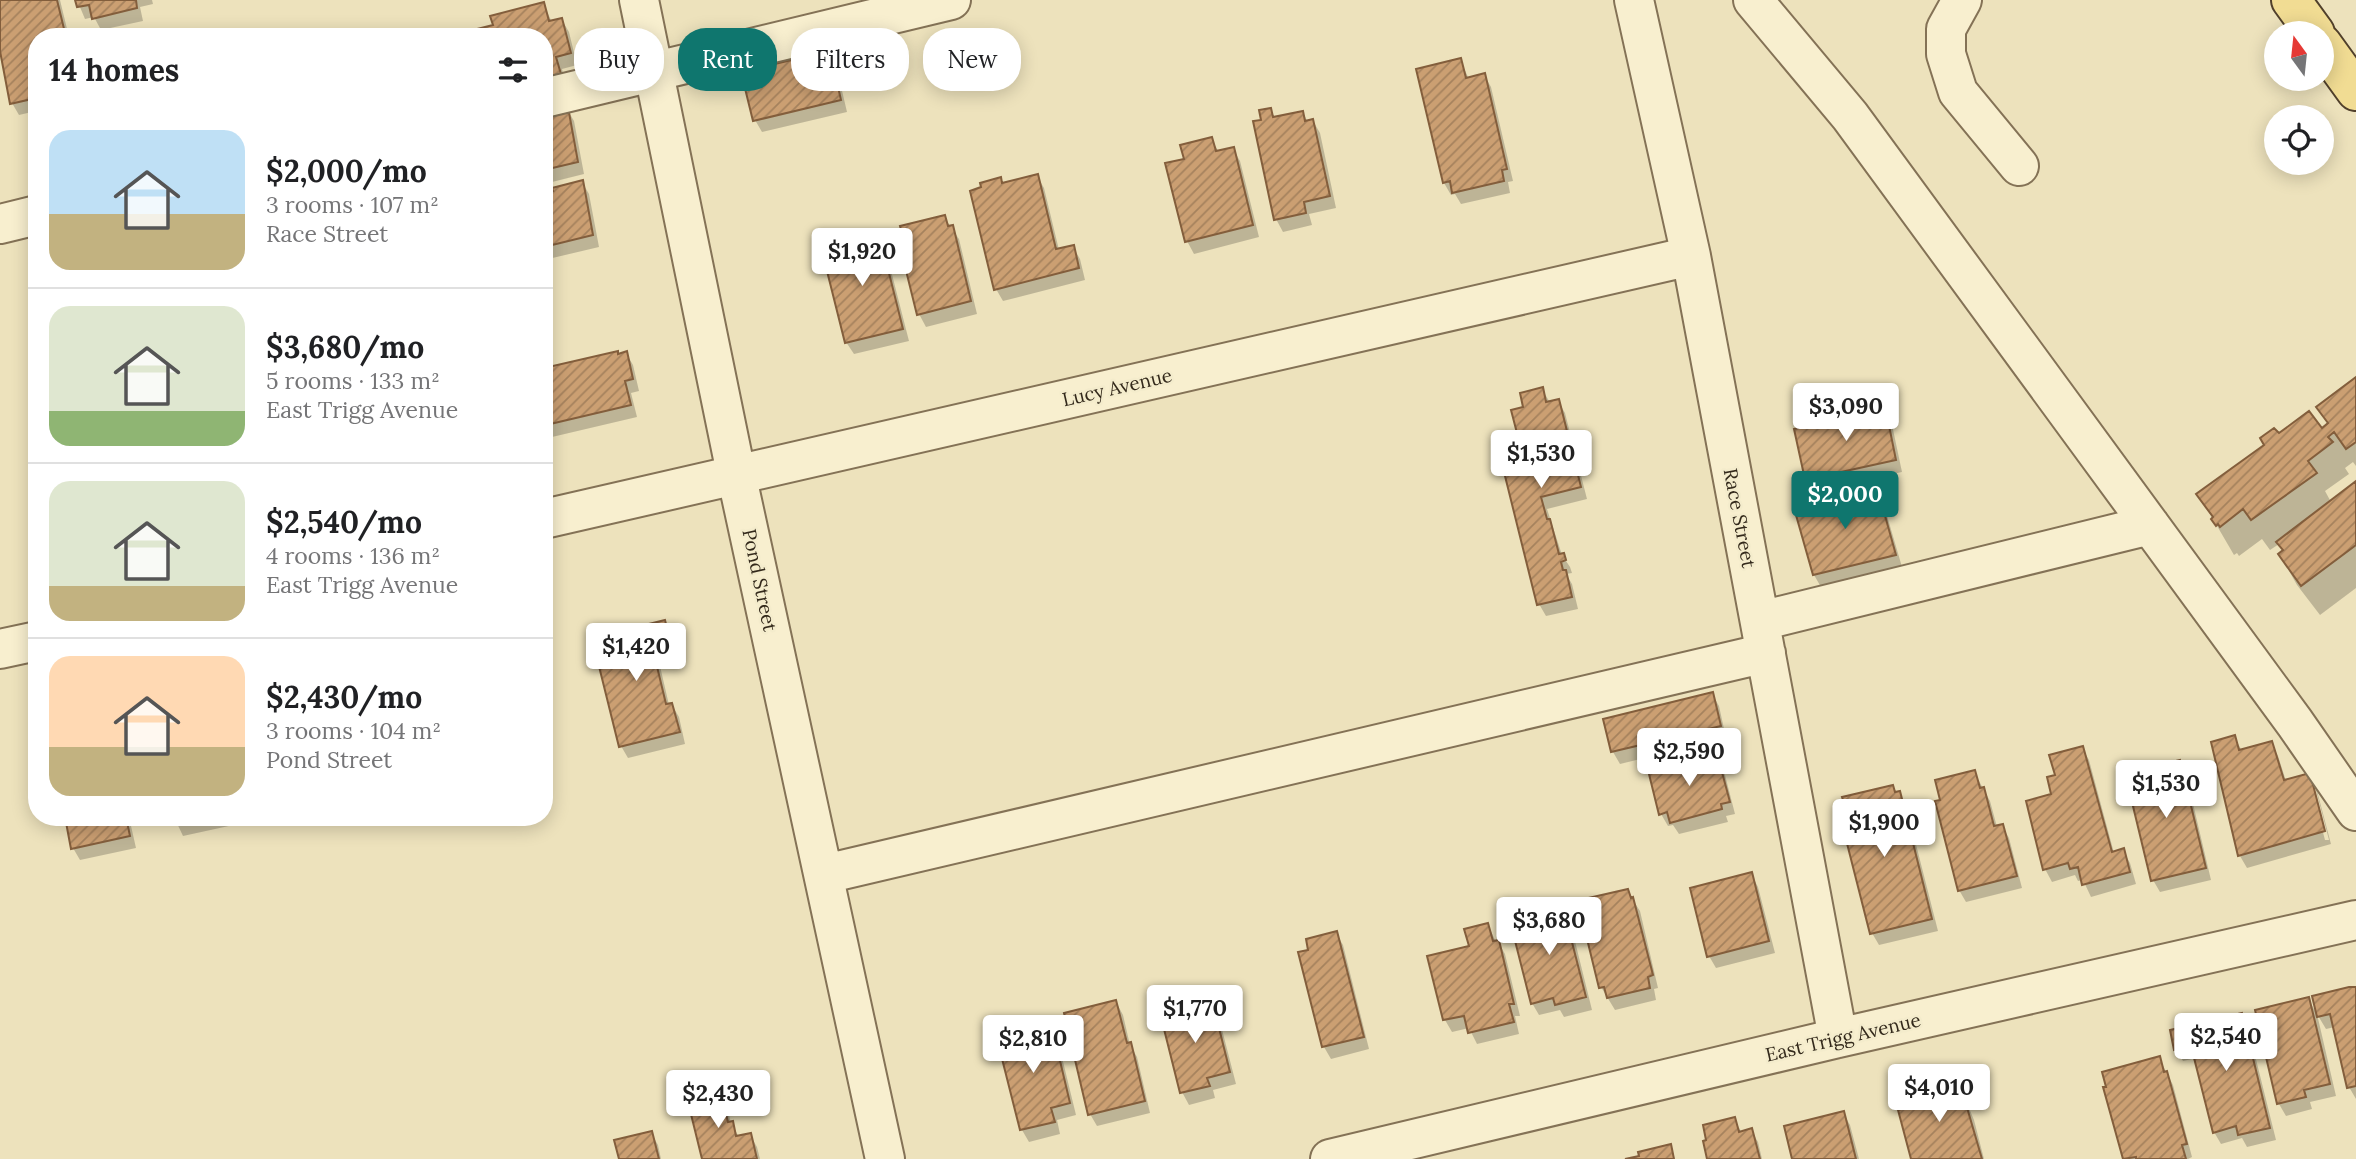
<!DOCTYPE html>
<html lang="en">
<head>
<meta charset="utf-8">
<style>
  :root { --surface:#fff; --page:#f6f6f6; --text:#202124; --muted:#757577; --line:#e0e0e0; --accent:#0f766e }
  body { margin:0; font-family:Lora,serif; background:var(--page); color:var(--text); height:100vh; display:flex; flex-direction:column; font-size:26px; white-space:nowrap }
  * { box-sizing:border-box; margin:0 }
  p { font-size:23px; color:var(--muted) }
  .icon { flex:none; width:38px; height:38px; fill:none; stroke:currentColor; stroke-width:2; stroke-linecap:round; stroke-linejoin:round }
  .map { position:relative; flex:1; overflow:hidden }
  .sheet { position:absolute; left:28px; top:28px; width:525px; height:798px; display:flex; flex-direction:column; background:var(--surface); border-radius:28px; box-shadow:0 4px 18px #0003 }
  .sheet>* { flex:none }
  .top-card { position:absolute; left:574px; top:28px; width:665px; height:63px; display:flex; gap:14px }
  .needle { width:46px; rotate:345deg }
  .controls { position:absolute; left:2264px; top:21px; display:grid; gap:14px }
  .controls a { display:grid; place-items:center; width:70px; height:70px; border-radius:50%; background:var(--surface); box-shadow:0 4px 18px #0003; font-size:35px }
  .price { position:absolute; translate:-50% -60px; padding:0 16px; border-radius:7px; background:#fff; color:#222; font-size:23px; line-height:46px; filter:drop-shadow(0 2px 4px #0008) }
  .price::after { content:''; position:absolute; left:50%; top:42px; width:21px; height:16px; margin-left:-10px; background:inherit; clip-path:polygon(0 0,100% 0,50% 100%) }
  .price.current { background:var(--accent); color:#fff }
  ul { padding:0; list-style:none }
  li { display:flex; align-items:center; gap:21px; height:175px; padding:0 21px }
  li+li { border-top:2px solid var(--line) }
  li span { display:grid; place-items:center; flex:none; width:196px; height:140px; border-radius:21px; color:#555 }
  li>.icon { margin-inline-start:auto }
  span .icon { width:84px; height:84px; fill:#fffc; stroke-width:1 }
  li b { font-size:30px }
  h2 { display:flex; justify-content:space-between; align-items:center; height:84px; padding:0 21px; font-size:30px }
  .tag { padding:0 24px; border-radius:28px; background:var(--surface); box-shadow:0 4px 18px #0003; font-size:24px; line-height:63px }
  .tag.current { background:var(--accent); color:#fff }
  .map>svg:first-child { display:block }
  .shadow { fill:#0003; fill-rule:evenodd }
  .building { fill:url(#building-hatch); stroke:#835e3c; stroke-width:2 }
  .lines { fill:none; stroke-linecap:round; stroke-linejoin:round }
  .minor-casing { stroke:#847256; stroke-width:42 }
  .major-casing { stroke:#51402b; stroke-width:42 }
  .minor { stroke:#f8efcf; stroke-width:38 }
  .major { stroke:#f1dc93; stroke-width:38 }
  .labels { text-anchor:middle; stroke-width:5; stroke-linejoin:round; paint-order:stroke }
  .street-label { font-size:19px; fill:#33291b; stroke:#f4eccc }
</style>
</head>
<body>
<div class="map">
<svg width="2356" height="1159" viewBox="0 0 2356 1159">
  <defs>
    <pattern id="building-hatch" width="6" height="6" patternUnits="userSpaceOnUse" patternTransform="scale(1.75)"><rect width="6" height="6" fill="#cb9f72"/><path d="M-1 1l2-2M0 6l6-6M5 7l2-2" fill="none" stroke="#a5825d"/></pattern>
  </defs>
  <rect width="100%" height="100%" fill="#ede2bc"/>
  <path class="shadow" d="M0 0H60L69 37H37L36 111 19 115 12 103 0 44Z
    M77 0H152L153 4 140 7 143 21 101 30 94 17 85 19Z
    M543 4 552 22 562 20 569 32 577 65 562 69 566 87 544 92V37L495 27Z
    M829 53 836 65 847 112 762 132 755 120Z
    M1460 60 1469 79 1484 75 1491 87 1513 181 1508 182 1510 193 1461 204 1455 194 1451 195 1444 183 1418 70Z
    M567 109 574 121 584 174 544 184V115Z
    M1270 110 1275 118 1303 113 1308 122 1313 121 1320 133 1336 208 1309 214 1312 225 1283 232 1276 219 1263 121Z
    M1211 139 1219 152 1233 149 1240 161 1259 237 1194 254 1187 241 1186 160Z
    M1037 176 1044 188 1059 250 1073 247 1080 259 1085 280 1003 301 996 289 1001 179 1003 184Z
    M582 182 589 194 599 247 544 260V195Z
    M944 217 959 239 977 314 926 327 919 314Z
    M878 235 885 247 909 341 854 354 846 342Z
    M626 353 633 365 639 391 631 393 637 417 552 437 553 444 546 445 544 442V370Z
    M2356 379V466L2353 462 2345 468 2349 474 2325 491 2331 502 2356 484V588L2320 615 2297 585 2280 555 2284 552 2279 544 2270 550 2262 539 2239 556 2237 553 2234 555 2199 495 2278 436 2321 430 2328 425 2318 407Z
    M1542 389 1549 401H1558L1565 413 1587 499 1547 509 1562 555 1570 567 1572 573 1566 574 1572 584 1578 609 1546 616 1539 604 1527 468 1517 448 1525 408Z
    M1884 408 1891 420 1902 472 1827 488 1824 484 1813 486 1806 474Z
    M1876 489 1883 502 1902 567 1821 587 1814 575 1796 509Z
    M664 622 671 635 677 661 660 666 669 705H672L679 717 685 744 628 758 621 746Z
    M1712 694 1719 706 1726 738 1620 764 1613 752 1605 720Z
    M2234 737 2241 749 2271 743 2278 756 2286 781 2309 775 2316 787 2331 844 2247 868 2240 856ZM2311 786H2315L2329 840H2325Z
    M2082 748 2089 760 2114 853 2123 851 2130 863 2136 884 2091 897 2083 880 2078 881 2075 875 2052 882 2045 869 2057 777Z
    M1706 757 1711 764 1718 763 1725 775 1735 814 1726 816 1728 822 1679 834 1673 825 1668 826 1661 814Z
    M2179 762 2186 774 2211 880 2160 892 2153 880Z
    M1974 772 1990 801 1997 827 2002 826 2009 838 2022 888 1966 902 1959 890 1942 801Z
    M1892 787 1906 805 1938 931 1879 945 1872 933 1847 807Z
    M66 817H129L136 848 80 860 73 848Z
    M174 817H236L238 824 183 836Z
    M1751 874 1758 887 1775 953 1716 968 1709 956Z
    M1627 891 1640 911 1658 988 1654 989 1656 1000 1615 1010 1601 987Z
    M1562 905 1569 917 1592 1010 1564 1017 1560 1010 1539 1015 1532 1003 1536 920Z
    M1488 925 1496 942H1498L1505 954 1520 1016H1515L1519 1034 1477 1044 1469 1028 1452 1032 1445 1020 1429 957 1471 947Z
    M1336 933 1343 945 1369 1049 1331 1059 1324 1047 1300 954 1310 951Z
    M2356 988V1099L2349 1087 2335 1027 2326 1029 2317 1014 2336 1096 2310 1102 2312 1109 2286 1116 2279 1104 2308 999 2317 1014Z
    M1116 1002 1123 1015 1130 1045 1137 1057 1150 1113 1097 1126 1090 1114Z
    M1211 1002 1218 1014 1236 1084 1213 1090 1215 1098 1189 1105 1182 1092Z
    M2241 1015 2248 1027 2276 1140 2247 1147 2242 1138 2221 1144 2214 1132 2196 1058 2183 1061 2176 1049Z
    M1014 1027 1020 1036 1051 1029 1058 1041 1076 1115 1057 1120 1060 1134 1029 1142 1022 1130 998 1032Z
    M2159 1058 2173 1085 2192 1157 2188 1159H2124L2106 1089Z
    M1958 1082 1974 1120 1984 1159H1912Z
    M719 1092 726 1104 731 1123 739 1137 750 1135 757 1147 760 1159H704Z
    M1843 1113 1850 1125 1859 1159H1794Z
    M1734 1119 1742 1133 1751 1130 1758 1142 1762 1159H1709Z
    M651 1133 658 1145 661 1159H621Z"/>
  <path class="building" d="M0 0H57L66 37H37V121L32 99 10 104 0 51Z
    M75 0H136L137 8 92 19 89 5 77 7Z
    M544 2 549 21 562 18 571 53 556 57 561 74 544 79V37H474L473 30 493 25 490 16Z
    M830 51 841 100 753 121 741 72Z
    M1461 58 1466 78 1485 73 1507 169 1502 170 1504 181 1452 193 1450 181 1443 183 1416 69Z
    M568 107 578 162 544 170V113Z
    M1271 108 1273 117 1303 111 1305 121 1313 119 1330 196 1304 202 1306 213 1274 220 1253 121 1261 120 1259 110Z
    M1212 137 1216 151 1234 147 1253 225 1185 242 1165 163 1184 159 1180 145Z
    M1038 174 1056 249 1074 245 1079 268 994 290 970 191 981 187 980 183 1001 177 1002 183Z
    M583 180 593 235 544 247V193L553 191 552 188Z
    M945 215 948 226 953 225 971 301 917 315 898 238 903 237 900 226Z
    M879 233 903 329 845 343 821 247Z
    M618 351V354L627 351 633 379 625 381 631 405 546 425 548 431 544 432V368Z
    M2356 377V442L2346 449 2334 432 2328 437 2333 442 2308 461 2317 473 2251 520 2243 509 2220 527 2218 524 2216 526 2211 519 2213 517 2196 494 2264 445 2260 438 2274 428 2279 433 2309 411 2322 428 2328 423 2316 407Z
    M1543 387 1546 402 1559 399 1581 487 1541 497 1547 519H1550L1559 554 1564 553 1566 560 1561 562 1563 570H1566L1572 597 1537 605 1504 472 1525 466 1520 448 1515 449 1512 438 1518 437 1511 410 1523 407 1520 393Z
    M1885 406 1896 460 1818 477 1817 472 1804 475 1794 429 1808 426 1807 423Z
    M2356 481V545L2301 586 2278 554 2283 550 2276 542Z
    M1877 487 1896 555 1813 575 1794 508Z
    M665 620 672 649 654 654 666 704 672 703 680 732 619 747 592 638Z
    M1713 692 1721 726 1611 752 1603 719Z
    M2235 735 2239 750 2272 741 2284 780 2310 773 2325 831 2238 856 2211 742Z
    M2083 746 2112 852 2124 848 2130 872 2082 885 2078 867 2070 869 2068 863 2043 870 2026 801 2051 794 2047 777 2055 775 2049 755Z
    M1707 755 1709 763 1719 761 1730 802 1721 804 1722 809 1670 823 1667 812 1659 815 1648 770Z
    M2180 760 2206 868 2151 881 2125 773Z
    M1975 770 1980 788 1984 787 1994 826 2003 824 2017 876 1958 891 1935 801 1940 800 1935 780Z
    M1893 785 1895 792 1900 791 1932 919 1870 934 1838 808 1845 806 1842 797Z
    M65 817H126L130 836 71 849Z
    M1752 872 1769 941 1707 957 1690 888Z
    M1628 889 1631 898 1633 897 1653 975 1648 977 1650 988 1607 998 1604 987 1599 988 1580 910 1586 909 1584 899Z
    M1562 903 1586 997 1555 1005 1553 998 1531 1004 1511 925 1534 919 1532 911Z
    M1488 923 1493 941 1499 940 1514 1004H1509L1514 1022 1468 1033 1464 1016 1443 1020 1427 956 1469 946 1464 929Z
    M1337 931 1364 1037 1322 1047 1298 952 1308 950 1306 939Z
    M2349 987H2356V1086L2347 1088 2330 1014 2317 1017 2312 996Z
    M2309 997 2330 1084 2304 1090 2306 1097 2277 1104 2255 1010Z
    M1116 1000 1127 1043 1131 1042 1145 1101 1088 1115 1064 1013Z
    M1212 1000 1230 1072 1207 1078 1210 1086 1180 1093 1160 1013Z
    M2242 1013 2270 1128 2238 1135 2236 1126 2213 1133 2191 1046 2174 1050 2170 1030Z
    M1015 1025 1018 1035 1052 1027 1070 1103 1051 1108 1055 1122 1020 1130 995 1031Z
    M2160 1056 2164 1072 2167 1071 2187 1144 2182 1145 2186 1159H2136V1157L2123 1159 2103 1087H2106L2102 1072Z
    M1959 1080 1982 1159H1911L1898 1110 1905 1108 1901 1094Z
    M720 1090 728 1122 733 1121 736 1136 751 1133 757 1159H702L687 1098Z
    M1844 1111 1856 1159H1792L1784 1126Z
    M1735 1117 1739 1132 1752 1128 1760 1159H1707L1703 1141 1706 1140 1703 1125Z
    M652 1131 659 1159H619L614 1140Z
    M1671 1144 1674 1159H1625L1639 1156 1638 1152Z"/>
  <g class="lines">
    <defs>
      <path id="minor" d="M639 0 736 473 885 1159
        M1634 0 1691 256 1838 1038
        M1753 0 1850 116 2295 723 2356 811
        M1962 0 1946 29V54L1958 92 2019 166
        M544 98 951 0
        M0 224 37 215
        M544 519 1691 256
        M1760 621 2150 525
        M0 649 37 641
        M825 874 1766 653
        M1330 1159 1838 1038 2356 920"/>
      <path id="major" d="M2291 0 2315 33
        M2322 44 2356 91"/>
    </defs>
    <use href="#minor" class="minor-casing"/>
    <use href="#major" class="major-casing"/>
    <use href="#minor" class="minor"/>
    <use href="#major" class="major"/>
  </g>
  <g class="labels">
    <g class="street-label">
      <text transform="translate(1117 387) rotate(-13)" y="7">Lucy Avenue</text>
      <text transform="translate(1740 518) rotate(79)" y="7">Race Street</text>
      <text transform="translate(760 580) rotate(78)" y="7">Pond Street</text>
      <text transform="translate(1843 1037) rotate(-13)" y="7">East Trigg Avenue</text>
    </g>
  </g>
</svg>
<div class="controls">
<a><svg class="needle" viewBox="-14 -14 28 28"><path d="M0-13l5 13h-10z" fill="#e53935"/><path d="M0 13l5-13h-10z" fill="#757577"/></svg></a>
<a><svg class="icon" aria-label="locate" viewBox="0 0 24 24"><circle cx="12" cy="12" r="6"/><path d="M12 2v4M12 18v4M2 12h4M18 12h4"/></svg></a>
</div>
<b class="price" style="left:862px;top:288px">$1,920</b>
<b class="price" style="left:1846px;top:443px">$3,090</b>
<b class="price" style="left:1541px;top:490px">$1,530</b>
<b class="price current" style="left:1845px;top:531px">$2,000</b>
<b class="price" style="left:636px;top:683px">$1,420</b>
<b class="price" style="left:1689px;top:788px">$2,590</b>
<b class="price" style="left:2166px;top:820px">$1,530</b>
<b class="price" style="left:1884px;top:859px">$1,900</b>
<b class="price" style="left:1549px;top:957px">$3,680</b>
<b class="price" style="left:1195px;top:1045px">$1,770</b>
<b class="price" style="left:2226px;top:1073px">$2,540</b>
<b class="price" style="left:1033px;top:1075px">$2,810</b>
<b class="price" style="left:1939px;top:1124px">$4,010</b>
<b class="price" style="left:718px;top:1130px">$2,430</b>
<div class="top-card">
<a class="tag">Buy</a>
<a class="tag current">Rent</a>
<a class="tag">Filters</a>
<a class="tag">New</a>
</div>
<section class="sheet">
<h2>14 homes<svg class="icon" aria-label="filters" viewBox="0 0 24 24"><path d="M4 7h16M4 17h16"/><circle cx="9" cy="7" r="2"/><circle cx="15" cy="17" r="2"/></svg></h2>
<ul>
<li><span style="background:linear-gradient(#bfe0f5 60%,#c2b280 0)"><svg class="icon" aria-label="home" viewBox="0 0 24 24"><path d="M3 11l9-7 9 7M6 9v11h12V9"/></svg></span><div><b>$2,000/mo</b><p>3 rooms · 107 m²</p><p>Race Street</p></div></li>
<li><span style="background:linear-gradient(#dfe7d0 75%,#8fb573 0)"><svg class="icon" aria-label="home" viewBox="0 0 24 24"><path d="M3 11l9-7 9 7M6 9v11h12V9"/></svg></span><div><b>$3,680/mo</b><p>5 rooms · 133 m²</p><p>East Trigg Avenue</p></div></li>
<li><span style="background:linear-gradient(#dfe7d0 75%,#c2b280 0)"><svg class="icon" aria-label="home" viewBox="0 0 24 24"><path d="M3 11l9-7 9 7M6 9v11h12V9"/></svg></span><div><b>$2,540/mo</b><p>4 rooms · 136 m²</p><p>East Trigg Avenue</p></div></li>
<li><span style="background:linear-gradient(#ffd9b3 65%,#c2b280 0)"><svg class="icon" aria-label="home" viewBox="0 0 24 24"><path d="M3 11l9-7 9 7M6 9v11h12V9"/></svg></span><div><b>$2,430/mo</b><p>3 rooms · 104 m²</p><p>Pond Street</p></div></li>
</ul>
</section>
</div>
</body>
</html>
